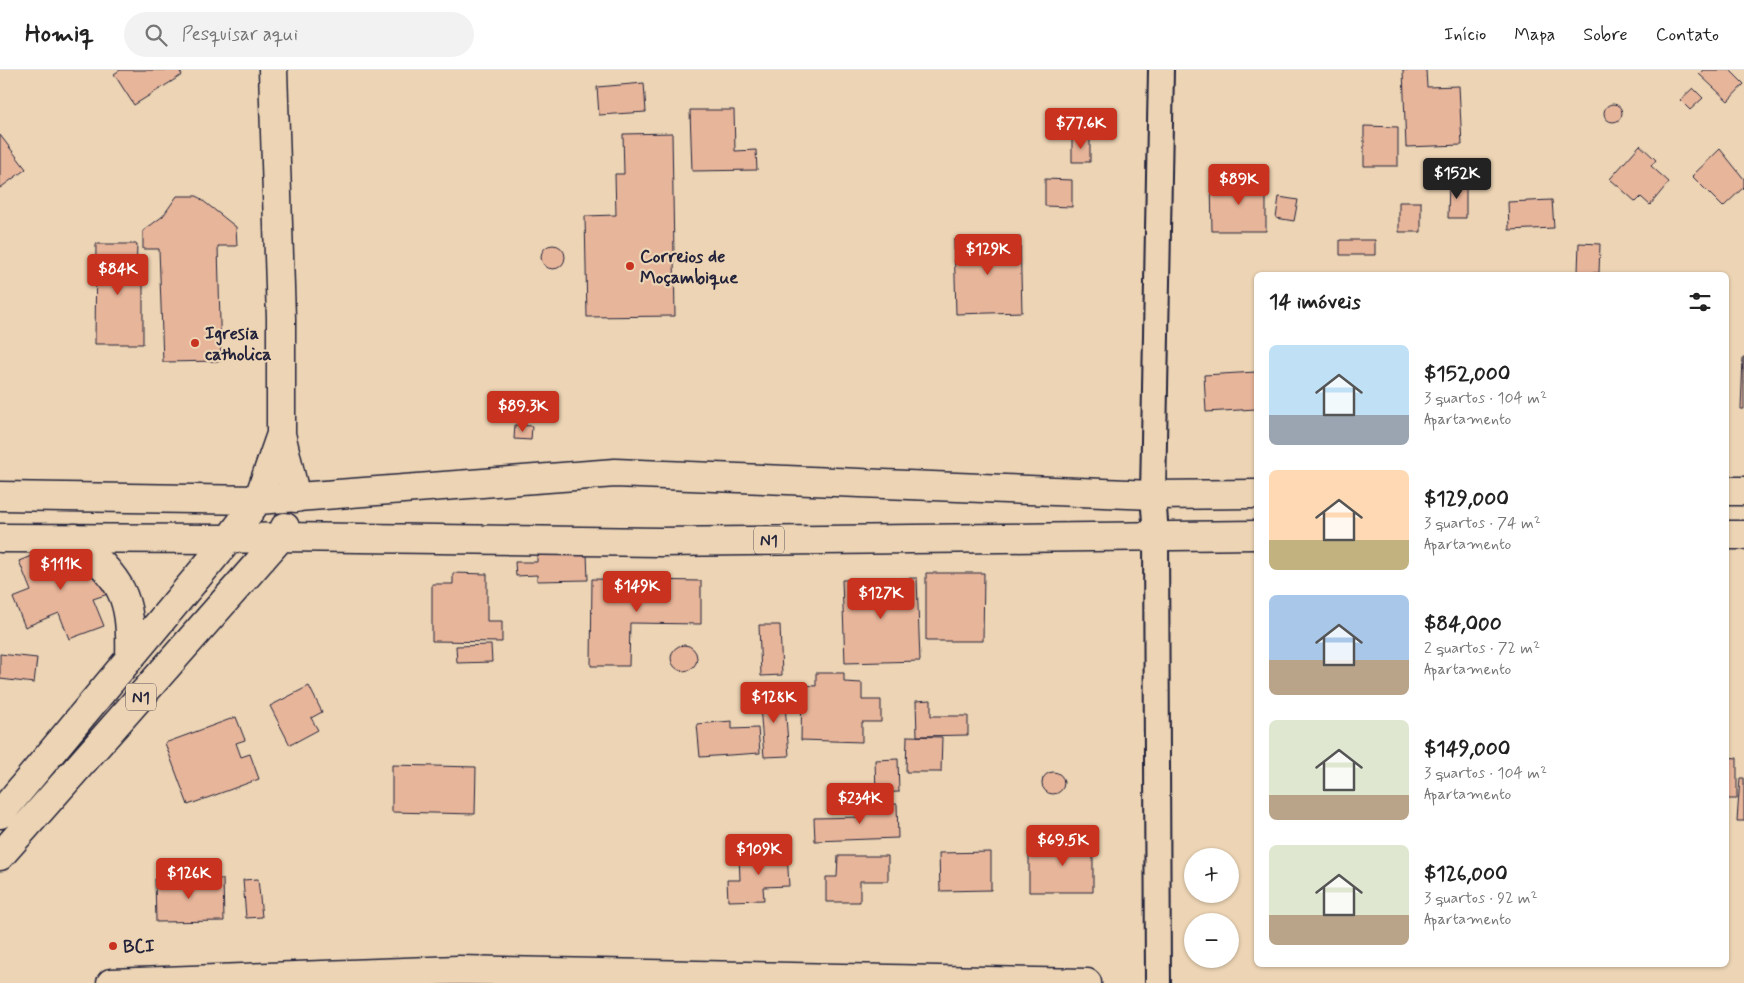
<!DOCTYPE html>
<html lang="pt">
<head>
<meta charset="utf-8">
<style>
  :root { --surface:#fff; --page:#f2f2f2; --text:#222; --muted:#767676; --line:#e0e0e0; --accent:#c8321e }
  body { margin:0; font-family:Mynerve,sans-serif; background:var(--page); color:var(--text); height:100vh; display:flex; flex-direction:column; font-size:19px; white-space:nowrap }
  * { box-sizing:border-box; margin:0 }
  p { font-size:16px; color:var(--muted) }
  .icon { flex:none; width:28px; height:28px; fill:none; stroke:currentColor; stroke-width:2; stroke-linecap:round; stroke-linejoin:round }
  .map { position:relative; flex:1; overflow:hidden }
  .panel { position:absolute; left:1254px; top:202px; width:475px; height:695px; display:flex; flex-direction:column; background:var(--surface); border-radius:8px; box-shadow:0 1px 4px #0004 }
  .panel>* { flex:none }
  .tools { position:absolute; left:1184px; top:778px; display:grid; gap:10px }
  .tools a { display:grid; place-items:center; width:55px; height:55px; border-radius:50%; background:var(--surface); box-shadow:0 1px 4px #0004; font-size:25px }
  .price { position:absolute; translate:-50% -42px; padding:0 11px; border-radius:5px; background:var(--accent); color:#fff; font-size:16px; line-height:32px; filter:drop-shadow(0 1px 2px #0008) }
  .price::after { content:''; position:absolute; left:50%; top:30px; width:15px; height:11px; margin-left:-8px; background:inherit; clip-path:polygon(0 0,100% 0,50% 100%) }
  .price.on { background:#222; color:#fff }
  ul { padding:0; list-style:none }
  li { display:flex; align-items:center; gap:15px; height:125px; padding:0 15px }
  li span { display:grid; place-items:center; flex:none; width:140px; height:100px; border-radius:8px; color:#555 }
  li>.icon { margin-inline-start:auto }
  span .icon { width:60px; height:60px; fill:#fffc; stroke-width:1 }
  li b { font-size:21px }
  h2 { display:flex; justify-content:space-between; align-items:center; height:60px; padding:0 15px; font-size:21px }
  header { display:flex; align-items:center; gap:30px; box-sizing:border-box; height:70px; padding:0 25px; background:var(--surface); border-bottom:1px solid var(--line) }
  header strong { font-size:24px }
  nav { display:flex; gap:28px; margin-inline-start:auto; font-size:18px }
  .search { width:350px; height:45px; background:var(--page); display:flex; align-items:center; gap:12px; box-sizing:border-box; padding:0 18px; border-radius:28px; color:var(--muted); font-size:19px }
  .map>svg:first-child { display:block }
  .building { fill:#e7b59a; stroke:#22223b }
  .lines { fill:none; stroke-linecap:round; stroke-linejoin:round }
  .street-casing { stroke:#22223b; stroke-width:28 }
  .secondary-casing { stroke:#22223b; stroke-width:31 }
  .highway-casing { stroke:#22223b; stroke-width:31 }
  .street { stroke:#ecd4b4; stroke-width:24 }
  .secondary { stroke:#ecd4b4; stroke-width:28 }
  .highway { stroke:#ecd4b4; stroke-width:28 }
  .poi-dot { fill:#c8321e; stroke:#ecd4b4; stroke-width:2 }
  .labels { text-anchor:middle; stroke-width:4.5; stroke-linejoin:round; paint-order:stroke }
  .shield { fill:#ecd4b4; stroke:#5f575f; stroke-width:1 }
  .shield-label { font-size:16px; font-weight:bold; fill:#22223b }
  .poi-label { font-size:18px; font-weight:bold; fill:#22223b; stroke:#ecd4b4; text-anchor:start }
</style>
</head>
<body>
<header>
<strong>Homiq</strong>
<div class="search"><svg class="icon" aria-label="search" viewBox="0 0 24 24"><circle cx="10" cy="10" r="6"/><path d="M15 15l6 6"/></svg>Pesquisar aqui</div>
<nav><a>Início</a><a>Mapa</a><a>Sobre</a><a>Contato</a></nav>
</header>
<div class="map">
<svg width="1744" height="913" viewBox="0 0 1744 913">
  <rect width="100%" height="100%" fill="#ecd4b4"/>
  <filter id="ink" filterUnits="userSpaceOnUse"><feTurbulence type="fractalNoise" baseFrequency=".02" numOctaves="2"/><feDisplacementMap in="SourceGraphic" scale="10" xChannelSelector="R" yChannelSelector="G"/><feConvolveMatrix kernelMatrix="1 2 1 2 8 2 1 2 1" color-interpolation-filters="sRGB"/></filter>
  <g filter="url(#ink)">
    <path class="building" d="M120 0H179L182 5 134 35 114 4Z
      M1403 0H1426L1427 17 1459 16 1462 75 1406 77Z
      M1703 0H1730L1744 14 1728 31 1699 4Z
      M644 13 646 42 599 45 597 17Z
      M1693 18 1703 28 1690 40 1680 30Z
      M1604 43a9 9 0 1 1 18 0a9 9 0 1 1-18 0Z
      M690 40H734L735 81 756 80 757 100 692 101Z
      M1364 56 1398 57V96H1364Z
      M672 63 675 246 587 247 585 146 616 145 615 104H624L623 64Z
      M0 65 26 99 0 118Z
      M1072 67H1090V92H1072Z
      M1640 75 1656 90 1651 96 1669 112 1650 135 1641 127 1636 132 1610 109Z
      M1720 79 1744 109V117L1723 137 1692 106Z
      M1045 109 1072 110V137L1045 136Z
      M1449 111 1466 112V148H1448Z
      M1211 112H1266V161H1212Z
      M177 126H197L236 157 237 176H218L221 291 163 292 159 179H143V161L163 146Z
      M1279 127 1298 130 1294 151 1276 148Z
      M1552 130 1554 158 1509 160 1508 132Z
      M1399 132H1421V162H1399Z
      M1020 167 1022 242 956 244 954 170Z
      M1340 170H1375V185H1340Z
      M1579 173 1600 174 1599 203 1578 202Z
      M96 174H137L136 207H143V274H95Z
      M541 187a12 12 0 1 1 24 0a12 12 0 1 1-24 0Z
      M1743 287H1744V339H1741Z
      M1256 302V339L1206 342 1204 305Z
      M515 355 532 356 531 370 514 369Z
      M70 470 83 502 97 496 108 524 93 529 104 556 69 569 59 543 25 557 13 528 31 521 19 491Z
      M587 484 588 510 537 511V505L516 506 515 492H537V485Z
      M453 503 487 504V551H502V572L432 571V514H453Z
      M926 503H984L983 571H926Z
      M917 508 920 591 845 593 842 510Z
      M592 509 701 511V554L630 553 629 596H591Z
      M759 555H780L782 605 761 606Z
      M671 588a13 13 0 1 1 26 0a13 13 0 1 1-26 0Z
      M491 575 492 592 457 593 456 576Z
      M0 584 37 588 34 613 0 609Z
      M816 603H844V612L862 613V630H881V652H862V672L801 670 802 615 816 616Z
      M309 616 322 642 311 648 318 660 290 675 270 636Z
      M784 621 789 686 764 687 759 623Z
      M931 630V646H968V665L917 666 916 631Z
      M236 647 245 670 236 673 241 687 250 684 259 709 188 735 165 673Z
      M732 651V659L758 658 760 683 700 687 697 654Z
      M907 666 942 667 941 702H906Z
      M1726 687 1737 688V729H1726Z
      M898 689 899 722 876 723 875 690Z
      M392 695 476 697 475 744 392 742Z
      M1042 713a11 11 0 1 1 22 0a11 11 0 1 1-22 0Z
      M1740 708H1744V751H1737Z
      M897 734 898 768 815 771 814 748 864 747V735Z
      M1065 765 1093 766V822H1029V778H1065Z
      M991 782V820L940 821 939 783Z
      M787 783 789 816 763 817 764 830 728 831 727 810H740L739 785Z
      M838 786H888V811H860V832H826V807H837Z
      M155 809H223L224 851 156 852Z
      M258 809 262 847 246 848 243 810Z"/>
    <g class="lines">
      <defs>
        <path id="street" d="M1158 913 1156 465 1153 425 1161 0"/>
        <path id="secondary" d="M273 0 281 248V364L296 428
          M0 426 258 430 281 364
          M0 468 229 469
          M111 913 458 900 1087 913"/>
        <path id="highway" d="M1726 421H1744
          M1726 465H1744
          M75 468C121 512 132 522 130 588
          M229 469 281 467 660 472 1256 465
          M0 744 229 469 258 430 615 403 1153 425 1256 424
          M0 786 281 467 285 457"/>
      </defs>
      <use href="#street" class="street-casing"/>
      <use href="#secondary" class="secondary-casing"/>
      <use href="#highway" class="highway-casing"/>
      <use href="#street" class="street"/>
      <use href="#secondary" class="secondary"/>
      <use href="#highway" class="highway"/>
    </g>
  </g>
  <g class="poi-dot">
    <circle cx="630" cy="196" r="5"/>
    <circle cx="195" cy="273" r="5"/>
    <circle cx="113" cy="876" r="5"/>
  </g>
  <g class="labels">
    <g class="shield">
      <rect x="754" y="456.5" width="30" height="27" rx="4"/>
      <rect x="126" y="613.5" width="30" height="27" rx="4"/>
    </g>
    <g class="shield-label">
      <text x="769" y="476">N1</text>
      <text x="141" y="633">N1</text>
    </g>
    <g class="poi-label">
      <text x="640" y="192">Correios de<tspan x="640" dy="21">Moçambique</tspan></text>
      <text x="205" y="269">Igresia<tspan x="205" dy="21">catholica</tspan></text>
      <text x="123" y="882">BCI</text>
    </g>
  </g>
</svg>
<div class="tools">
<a>+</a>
<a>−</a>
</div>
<b class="price" style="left:1081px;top:80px">$77.6K</b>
<b class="price on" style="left:1457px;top:130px">$152K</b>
<b class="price" style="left:1239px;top:136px">$89K</b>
<b class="price" style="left:988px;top:206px">$129K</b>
<b class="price" style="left:118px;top:226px">$84K</b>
<b class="price" style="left:523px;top:363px">$89.3K</b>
<b class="price" style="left:61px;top:521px">$111K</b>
<b class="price" style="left:637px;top:543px">$149K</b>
<b class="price" style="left:881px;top:550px">$127K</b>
<b class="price" style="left:774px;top:654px">$128K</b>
<b class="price" style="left:860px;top:755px">$234K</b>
<b class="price" style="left:1063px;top:797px">$69.5K</b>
<b class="price" style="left:759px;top:806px">$109K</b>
<b class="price" style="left:189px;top:830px">$126K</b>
<section class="panel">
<h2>14 imóveis<svg class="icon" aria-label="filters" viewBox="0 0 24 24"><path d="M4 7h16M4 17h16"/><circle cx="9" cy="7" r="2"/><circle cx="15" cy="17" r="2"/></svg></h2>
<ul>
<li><span style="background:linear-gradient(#bfe0f5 70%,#9aa5b1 0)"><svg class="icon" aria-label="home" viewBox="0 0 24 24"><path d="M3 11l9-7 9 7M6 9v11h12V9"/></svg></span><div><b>$152,000</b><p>3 quartos · 104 m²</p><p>Apartamento</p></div></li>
<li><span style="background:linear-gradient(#ffd9b3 70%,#c2b280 0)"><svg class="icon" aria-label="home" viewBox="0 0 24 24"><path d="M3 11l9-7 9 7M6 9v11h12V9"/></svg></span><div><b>$129,000</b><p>3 quartos · 74 m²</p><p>Apartamento</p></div></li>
<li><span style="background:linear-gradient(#a9c7e8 65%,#b9a48a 0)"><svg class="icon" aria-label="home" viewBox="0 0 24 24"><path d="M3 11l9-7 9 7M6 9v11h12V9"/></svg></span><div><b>$84,000</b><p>2 quartos · 72 m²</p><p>Apartamento</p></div></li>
<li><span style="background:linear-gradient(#dfe7d0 75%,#b9a48a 0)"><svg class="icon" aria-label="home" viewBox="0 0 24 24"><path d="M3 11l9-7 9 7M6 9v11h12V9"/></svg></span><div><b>$149,000</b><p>3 quartos · 104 m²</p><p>Apartamento</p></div></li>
<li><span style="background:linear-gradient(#dfe7d0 70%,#b9a48a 0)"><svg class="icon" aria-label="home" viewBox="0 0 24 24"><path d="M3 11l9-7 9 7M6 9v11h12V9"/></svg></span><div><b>$126,000</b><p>3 quartos · 92 m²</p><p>Apartamento</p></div></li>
</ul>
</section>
</div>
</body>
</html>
